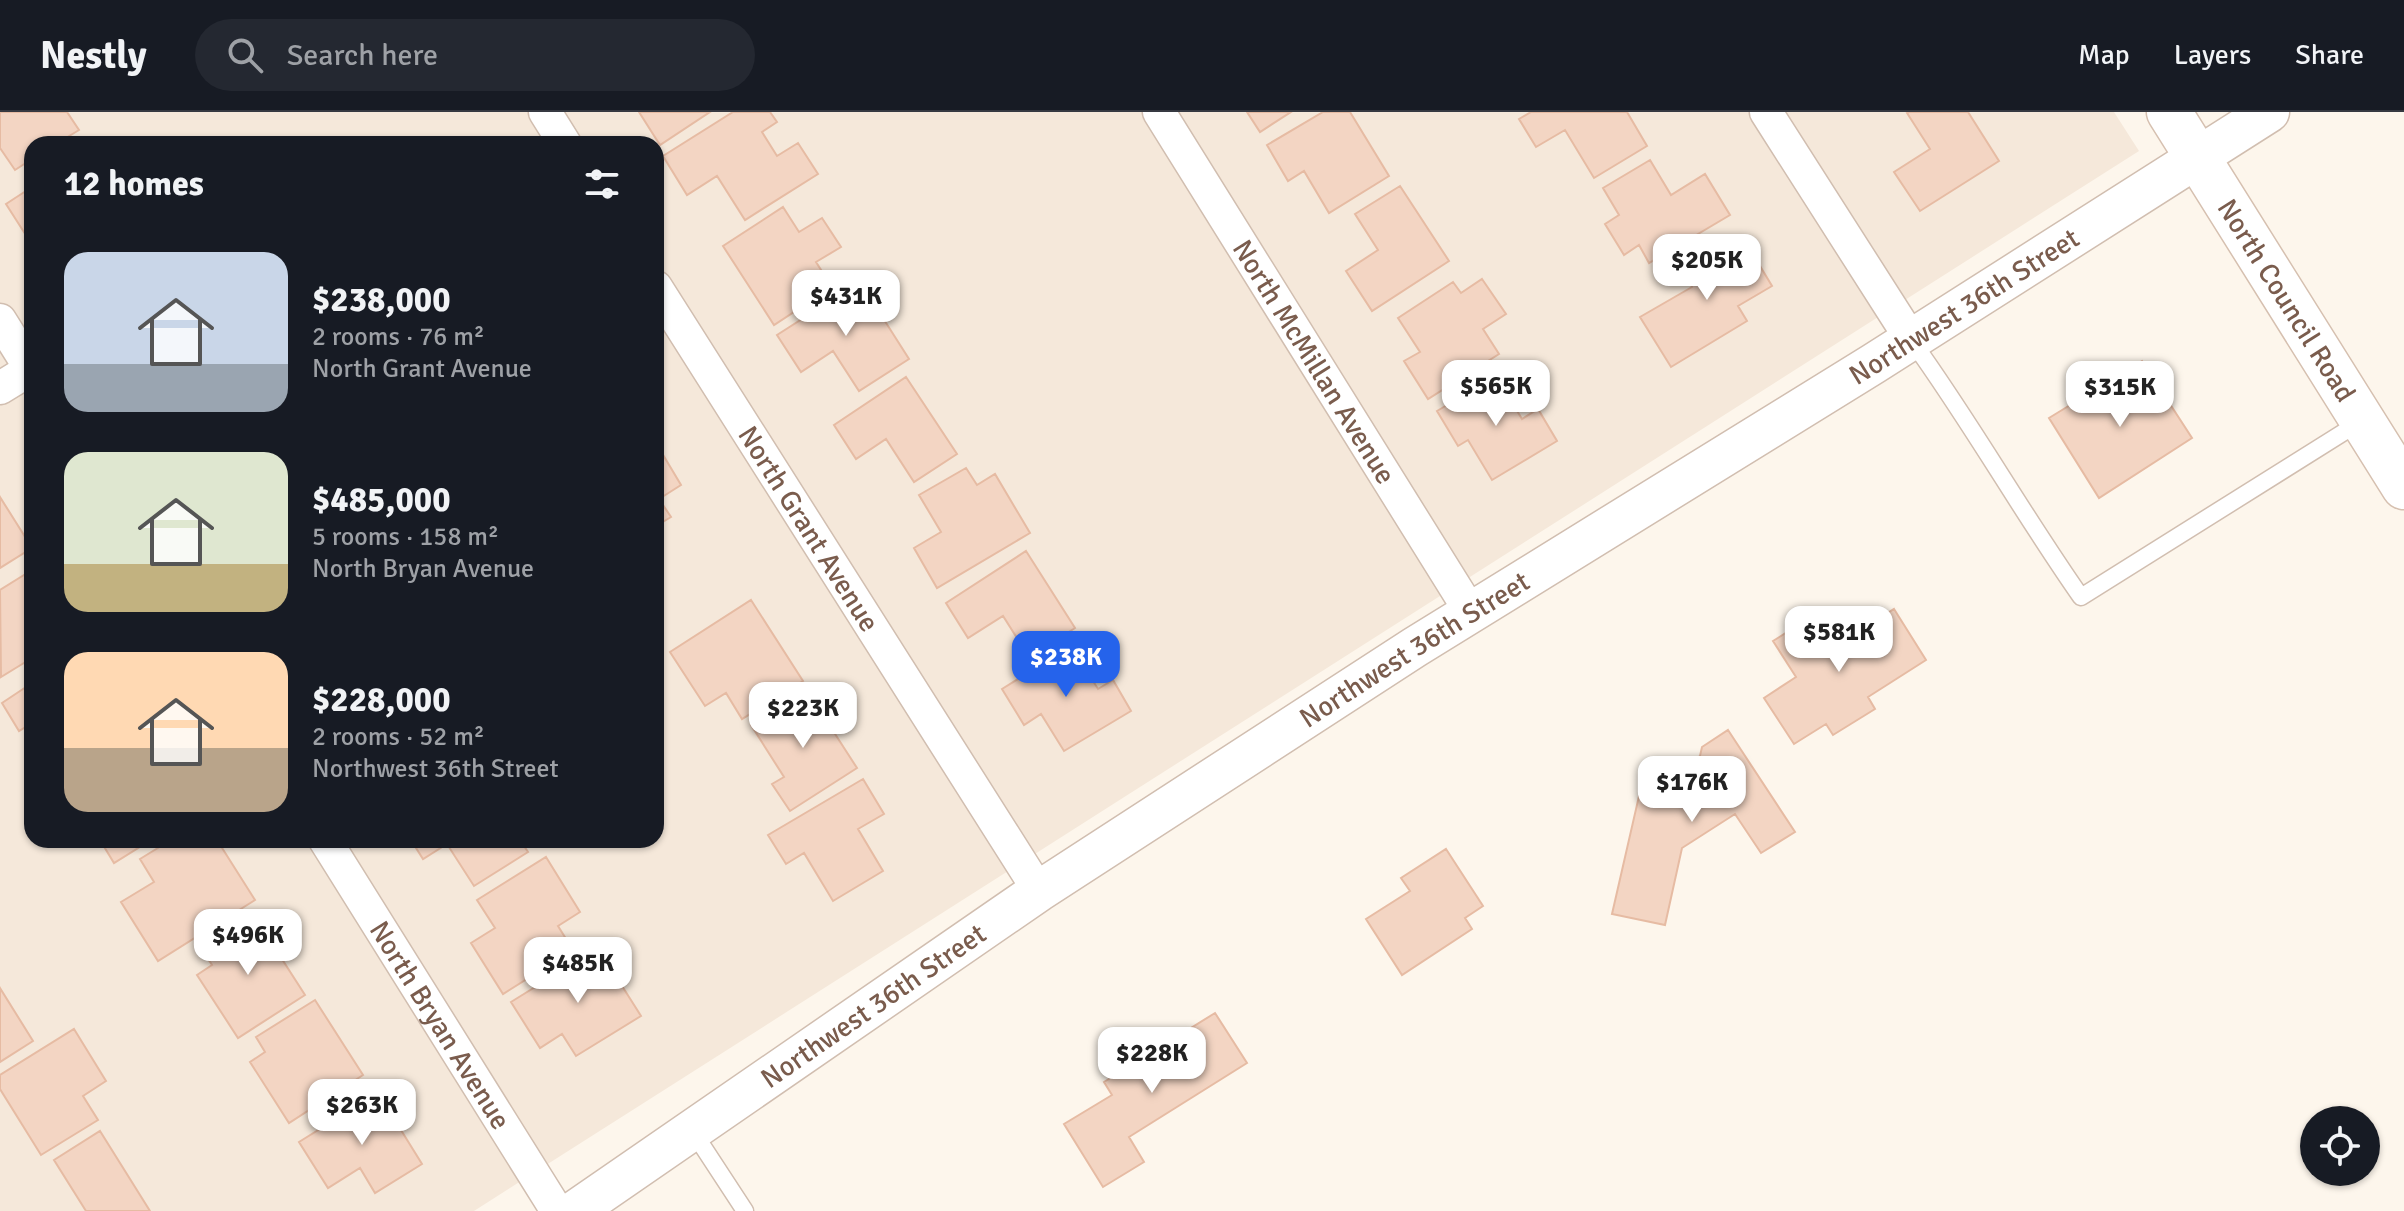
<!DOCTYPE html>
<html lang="en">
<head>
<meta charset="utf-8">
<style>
  :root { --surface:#171b24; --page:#242831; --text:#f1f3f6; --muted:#9ea1a6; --line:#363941; --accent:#2563eb }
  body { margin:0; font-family:Signika,sans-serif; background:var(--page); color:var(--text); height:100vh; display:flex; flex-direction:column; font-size:30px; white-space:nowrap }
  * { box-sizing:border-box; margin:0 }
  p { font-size:26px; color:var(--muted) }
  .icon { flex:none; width:44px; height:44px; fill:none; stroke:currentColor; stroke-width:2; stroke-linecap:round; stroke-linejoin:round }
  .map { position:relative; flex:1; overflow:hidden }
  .side { position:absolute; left:24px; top:24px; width:640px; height:712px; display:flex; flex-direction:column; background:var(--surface); border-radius:24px; box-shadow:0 2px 6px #0004 }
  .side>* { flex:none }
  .fabs { position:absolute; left:2300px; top:994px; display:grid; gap:16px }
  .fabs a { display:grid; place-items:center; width:80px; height:80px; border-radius:50%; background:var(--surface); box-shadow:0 2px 6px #0004; font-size:40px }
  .price { position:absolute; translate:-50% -68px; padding:0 18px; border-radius:16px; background:#fff; color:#222; font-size:26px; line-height:52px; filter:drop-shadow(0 2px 4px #0008) }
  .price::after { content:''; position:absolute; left:50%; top:48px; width:24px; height:18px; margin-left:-12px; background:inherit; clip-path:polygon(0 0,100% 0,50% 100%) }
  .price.active { background:var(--accent); color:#fff }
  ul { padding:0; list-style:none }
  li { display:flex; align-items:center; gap:24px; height:200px; padding:0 40px }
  li span { display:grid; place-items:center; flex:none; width:224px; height:160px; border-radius:24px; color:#555 }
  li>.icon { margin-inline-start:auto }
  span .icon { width:96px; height:96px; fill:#fffc; stroke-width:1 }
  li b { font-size:34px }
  h2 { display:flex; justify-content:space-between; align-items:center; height:96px; padding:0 40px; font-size:34px }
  header { display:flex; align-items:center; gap:48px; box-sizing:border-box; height:112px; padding:0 40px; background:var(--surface); border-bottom:2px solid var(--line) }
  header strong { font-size:38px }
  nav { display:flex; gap:44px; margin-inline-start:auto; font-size:28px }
  .search { width:560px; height:72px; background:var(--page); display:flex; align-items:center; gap:20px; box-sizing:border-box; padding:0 28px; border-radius:44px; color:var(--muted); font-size:30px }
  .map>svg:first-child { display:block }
  .residential { fill:#f5e8da; fill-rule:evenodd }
  .building { fill:#f3d5c3; stroke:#e6bba3; stroke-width:2 }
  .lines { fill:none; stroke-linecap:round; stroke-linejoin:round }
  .service-casing { stroke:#d1beb0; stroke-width:19 }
  .minor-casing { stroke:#d1beb0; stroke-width:35 }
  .tertiary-casing { stroke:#d1beb0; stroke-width:43 }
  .secondary-casing { stroke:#d6c0b0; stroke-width:47 }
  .service { stroke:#fff; stroke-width:16 }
  .minor { stroke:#fff; stroke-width:32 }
  .tertiary { stroke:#fff; stroke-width:40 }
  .secondary { stroke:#fff; stroke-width:44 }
  .labels { text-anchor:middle; stroke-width:8; stroke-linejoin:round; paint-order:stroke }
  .street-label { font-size:28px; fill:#7a5c4d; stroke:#fffaf3 }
</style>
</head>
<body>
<header>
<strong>Nestly</strong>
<div class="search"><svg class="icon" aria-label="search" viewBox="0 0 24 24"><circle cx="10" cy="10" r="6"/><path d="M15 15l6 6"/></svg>Search here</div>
<nav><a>Map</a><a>Layers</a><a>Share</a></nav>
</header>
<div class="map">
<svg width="2404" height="1099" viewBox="0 0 2404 1099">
  <rect width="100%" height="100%" fill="#fdf6ec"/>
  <path class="residential" d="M0 0H2114L2139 39 474 1099H0ZM32 32H656V728H32Z"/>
  <path class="building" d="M0 0H67L79 18 56 32H32V47L15 58 0 36Z
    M639 0H710L660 33Z
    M733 0H770L777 10 762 20 777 44 798 31 818 62 745 108 717 64 687 83 663 44Z
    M1247 0H1291L1260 20Z
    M1323 0H1350L1389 64 1329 101 1304 59 1288 69 1267 33Z
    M1531 0H1627L1647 34 1594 66 1565 18 1536 35 1519 7Z
    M1909 0H1968L1999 49 1920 99 1894 60 1930 37 1907 1Z
    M1650 48 1671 83 1705 62 1730 103 1649 151 1639 133 1624 143 1605 112 1619 103 1603 76Z
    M1400 74 1449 149 1372 199 1346 159 1378 138 1355 102Z
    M32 75V125L29 128 6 92Z
    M783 95 799 120 822 106 841 135 816 150 832 175 774 213 723 134Z
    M1742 124 1772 174 1738 194 1747 209 1671 255 1640 205 1692 175 1683 159Z
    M1482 167 1506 202 1483 217 1499 242 1428 287 1404 249 1420 240 1398 206 1453 170 1461 181Z
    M860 170 909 247 859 279 833 239 801 260 777 223Z
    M2142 249 2192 326 2099 386 2049 306Z
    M1496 264 1522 307 1538 297 1557 329 1492 368 1468 328 1458 334 1437 299Z
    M906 265 957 342 914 370 886 327 856 347 834 313Z
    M656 331 681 373 659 387 671 405 656 414Z
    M966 356 977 373 995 362 1030 421 937 476 914 436 941 420 919 383Z
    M0 385 32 436 0 456Z
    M1026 439 1075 516 1029 545 1003 504 968 526 946 491Z
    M32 458V546L1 565 0 478Z
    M751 488 803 569 742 607 726 581 705 594 670 540Z
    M1894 497 1926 548 1868 585 1875 597 1833 623 1826 612 1794 632 1764 586 1796 565 1773 529 1814 503 1834 535Z
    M1071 534 1098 577 1113 568 1131 599 1064 639 1041 602 1024 613 1002 577Z
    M32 571V611L19 619 2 591Z
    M806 577 857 656 790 699 772 672 784 665 751 613Z
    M1728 618 1795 720 1761 741 1735 702 1682 736 1665 813 1612 802 1639 684 1700 644 1702 635Z
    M863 667 884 702 858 717 883 759 833 789 804 741 786 752 768 723Z
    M100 728H151L114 751Z
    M171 728H217L255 788 158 849 121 790 154 770 140 747Z
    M411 728H520L528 740 474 774 447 732 423 747Z
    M1446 737 1483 794 1465 806 1472 817 1402 863 1366 807 1410 779 1401 766Z
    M546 745 580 800 558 814 573 838 503 882 471 831 495 816 477 788Z
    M253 802 305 883 238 926 197 863 212 853 201 836Z
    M598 836 641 904 576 944 562 922 540 936 511 890Z
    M0 876 33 929 0 950Z
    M315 888 363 963 289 1011 250 950 265 940 256 925Z
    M1215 901 1247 951 1129 1025 1144 1050 1103 1075 1064 1012 1112 983 1104 970Z
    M74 917 106 969 83 984 98 1008 41 1043 0 977V963Z
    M378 981 422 1052 375 1081 360 1056 328 1076 299 1030Z
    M100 1019 150 1099H86L54 1048Z"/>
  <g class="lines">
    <defs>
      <path id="service" d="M1912 229C1972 312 2022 401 2081 485L2360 310
        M692 1018 745 1099"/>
      <g id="minor">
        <path d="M545 0 565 32"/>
        <path id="s1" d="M1159 0 1470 499"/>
        <path d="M1766 0 1911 227"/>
        <path id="s2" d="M656 175 1039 779"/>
        <path d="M0 208 32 259"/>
        <path d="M0 276 31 257"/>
        <path id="s3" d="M325 728 557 1099"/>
      </g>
      <g id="tertiary">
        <path id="s4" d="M575 1099 1039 779 1415 535 1873 252 2269 0"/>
      </g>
      <g id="secondary">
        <path id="s5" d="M2169 0 2404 375"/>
      </g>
    </defs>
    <use href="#service" class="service-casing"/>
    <use href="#minor" class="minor-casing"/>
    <use href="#tertiary" class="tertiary-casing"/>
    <use href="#secondary" class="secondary-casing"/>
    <use href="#service" class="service"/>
    <use href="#minor" class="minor"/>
    <use href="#tertiary" class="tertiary"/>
    <use href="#secondary" class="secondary"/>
  </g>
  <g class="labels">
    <g class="street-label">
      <text dy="10" stroke="none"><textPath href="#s5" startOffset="222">North Council Road</textPath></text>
      <text dy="10" stroke="none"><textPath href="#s4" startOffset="1658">Northwest 36th Street</textPath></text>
      <text dy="10" stroke="none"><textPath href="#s1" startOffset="294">North McMillan Avenue</textPath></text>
      <text dy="10" stroke="none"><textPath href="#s2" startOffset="286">North Grant Avenue</textPath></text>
      <text dy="10" stroke="none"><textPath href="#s4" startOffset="1010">Northwest 36th Street</textPath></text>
      <text dy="10" stroke="none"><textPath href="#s4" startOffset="362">Northwest 36th Street</textPath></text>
      <text dy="10" stroke="none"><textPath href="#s3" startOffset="218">North Bryan Avenue</textPath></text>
    </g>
  </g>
</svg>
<div class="fabs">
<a><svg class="icon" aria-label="locate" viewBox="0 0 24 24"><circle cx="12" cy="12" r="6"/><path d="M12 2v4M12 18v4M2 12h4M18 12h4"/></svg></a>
</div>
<b class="price" style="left:1707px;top:190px">$205K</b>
<b class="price" style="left:846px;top:226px">$431K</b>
<b class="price" style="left:1496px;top:316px">$565K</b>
<b class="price" style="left:2120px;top:317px">$315K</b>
<b class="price" style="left:1839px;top:562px">$581K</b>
<b class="price active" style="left:1066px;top:587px">$238K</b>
<b class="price" style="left:803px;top:638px">$223K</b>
<b class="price" style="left:1692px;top:712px">$176K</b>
<b class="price" style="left:248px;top:865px">$496K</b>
<b class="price" style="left:578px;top:893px">$485K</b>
<b class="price" style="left:1152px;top:983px">$228K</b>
<b class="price" style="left:362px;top:1035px">$263K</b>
<section class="side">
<h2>12 homes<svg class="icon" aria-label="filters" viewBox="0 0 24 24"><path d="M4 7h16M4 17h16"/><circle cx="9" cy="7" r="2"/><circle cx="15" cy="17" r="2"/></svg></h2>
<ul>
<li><span style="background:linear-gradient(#c9d6e8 70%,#9aa5b1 0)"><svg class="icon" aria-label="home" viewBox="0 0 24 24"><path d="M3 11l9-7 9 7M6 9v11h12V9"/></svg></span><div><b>$238,000</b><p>2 rooms · 76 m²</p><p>North Grant Avenue</p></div></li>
<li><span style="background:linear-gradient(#dfe7d0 70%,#c2b280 0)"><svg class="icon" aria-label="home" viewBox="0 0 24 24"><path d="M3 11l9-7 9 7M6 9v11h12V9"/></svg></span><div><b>$485,000</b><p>5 rooms · 158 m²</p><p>North Bryan Avenue</p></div></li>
<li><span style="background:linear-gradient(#ffd9b3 60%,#b9a48a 0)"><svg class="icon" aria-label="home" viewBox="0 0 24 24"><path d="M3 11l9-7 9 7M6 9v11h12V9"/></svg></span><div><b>$228,000</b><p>2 rooms · 52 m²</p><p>Northwest 36th Street</p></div></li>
</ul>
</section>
</div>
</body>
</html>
